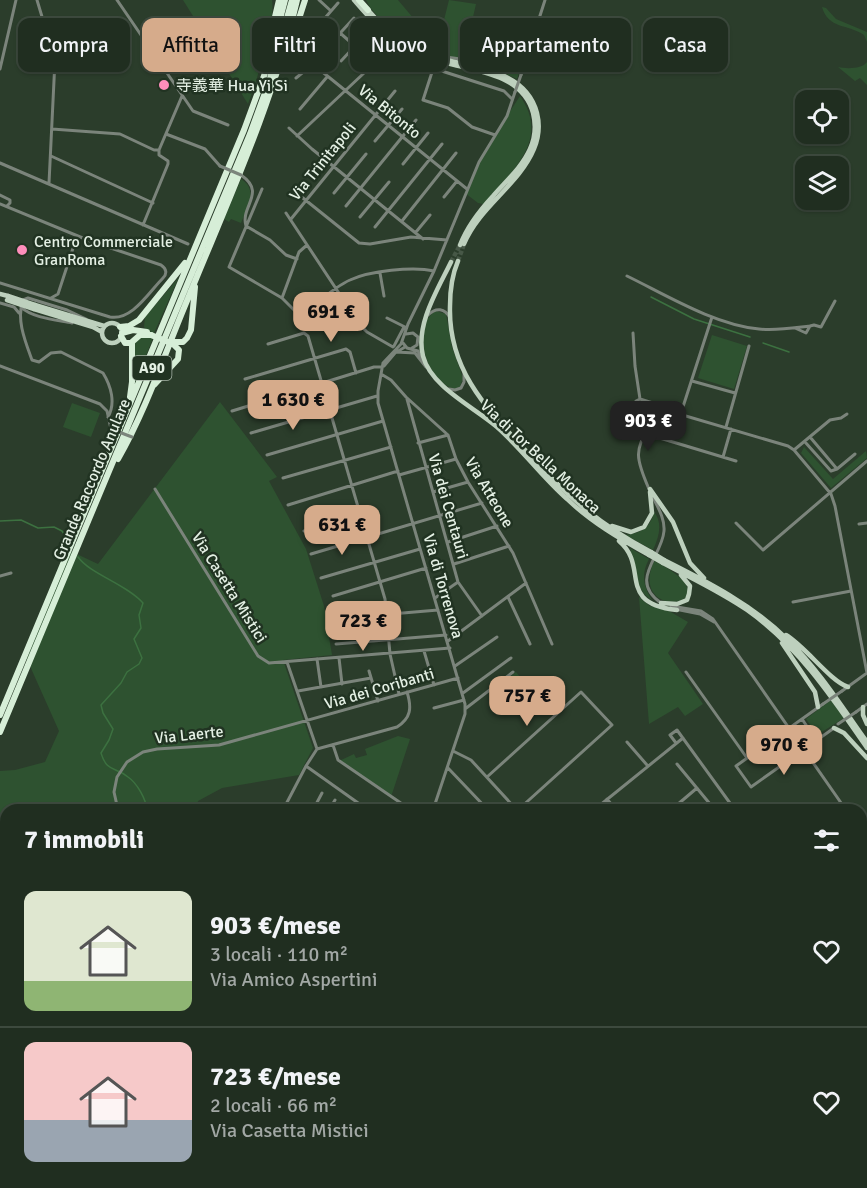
<!DOCTYPE html>
<html lang="it">
<head>
<meta charset="utf-8">
<style>
  :root { --surface:#202e20; --page:#283629; --text:#f1f3f6; --muted:#a2a8a5; --line:#3d4a3e; --accent:#d6ab8b }
  body { margin:0; font-family:Signika,"Noto Sans SC",sans-serif; background:var(--page); color:var(--text); height:100vh; display:flex; flex-direction:column; font-size:22px; white-space:nowrap }
  * { box-sizing:border-box; margin:0 }
  p { font-size:20px; color:var(--muted) }
  .icon { flex:none; width:33px; height:33px; fill:none; stroke:currentColor; stroke-width:2; stroke-linecap:round; stroke-linejoin:round }
  .map { position:relative; flex:1; overflow:hidden }
  .drawer { position:absolute; left:0px; top:804px; width:867px; height:384px; display:flex; flex-direction:column; background:var(--surface); border-radius:18px 18px 0 0; box-shadow:0 2px 4px #0004,0 0 0 2px var(--line) }
  .drawer>* { flex:none }
  .guide { position:absolute; left:18px; top:18px; width:831px; height:54px; display:flex; gap:12px }
  .buttons { position:absolute; left:795px; top:90px; display:grid; gap:12px }
  .buttons a { display:grid; place-items:center; width:54px; height:54px; border-radius:12px; background:var(--surface); box-shadow:0 2px 4px #0004,0 0 0 2px var(--line); font-size:30px }
  .price { position:absolute; translate:-50% -51px; padding:0 14px; border-radius:12px; background:var(--accent); color:#111; font-size:20px; line-height:39px; filter:drop-shadow(0 2px 3px #0008) }
  .price::after { content:''; position:absolute; left:50%; top:36px; width:18px; height:14px; margin-left:-9px; background:inherit; clip-path:polygon(0 0,100% 0,50% 100%) }
  .price.on { background:#222; color:#fff }
  ul { padding:0; list-style:none }
  li { display:flex; align-items:center; gap:18px; height:150px; padding:0 24px }
  li+li { border-top:2px solid var(--line) }
  li span { display:grid; place-items:center; flex:none; width:168px; height:120px; border-radius:12px; color:#555 }
  li>.icon { margin-inline-start:auto }
  span .icon { width:72px; height:72px; fill:#fffc; stroke-width:1 }
  li b { font-size:26px }
  h2 { display:flex; justify-content:space-between; align-items:center; height:72px; padding:0 24px; font-size:26px }
  .tag { padding:0 21px; border-radius:12px; background:var(--surface); box-shadow:0 2px 4px #0004,0 0 0 2px var(--line); font-size:21px; line-height:54px }
  .tag.on { background:var(--accent); color:#111 }
  .map>svg:first-child { display:block }
  .green { fill:#2e5230 }
  .lines { fill:none; stroke-linecap:round; stroke-linejoin:round }
  .stream { stroke:#3c7140; stroke-width:1.5 }
  .major-tunnel { stroke:#475847; stroke-width:4.5; stroke-dasharray:4.5 2; stroke-linecap:butt }
  .minor { stroke:#7b847b; stroke-width:3 }
  .major { stroke:#bdd0bd; stroke-width:4.5 }
  .highway { stroke:#d6eed7; stroke-width:6 }
  .minor-bridge { stroke:#7b847b; stroke-width:3 }
  .major-bridge { stroke:#bdd0bd; stroke-width:4.5 }
  .highway-bridge { stroke:#d6eed7; stroke-width:6 }
  .poi-dot { fill:#fe8ebb; stroke:#213322; stroke-width:2 }
  .labels { text-anchor:middle; stroke-width:5; stroke-linejoin:round; paint-order:stroke }
  .shield { fill:#213322; stroke:#aab7aa; stroke-width:1.5 }
  .shield-label { font-size:15px; font-weight:bold; fill:#e4f0e4 }
  .poi-label { font-size:16px; fill:#e4f0e4; stroke:#213322; text-anchor:start }
  .street-label { font-size:16px; fill:#e4f0e4; stroke:#213322 }
</style>
</head>
<body>
<div class="map">
<svg width="867" height="1188" viewBox="0 0 867 1188">
  <rect width="100%" height="100%" fill="#2b3d2b"/>
  <path class="green" d="M183 0H272C276 22 256 83 248 104Z
    M366 0H398L425 32 440 36 449 0 476 4 473 17 481 19 477 46 497 50 528 46 517 79C472 57 415 58 380 19 375 13 369 7 366 0Z
    M822 7 826 8 836 19 867 32V57V42L864 35C848 24 828 29 822 7Z
    M867 62V85L860 78 855 81 838 67C847 69 862 69 867 62Z
    M520 96C551 140 512 172 483 204L478 203 465 193 483 153Z
    M241 179C259 190 247 208 241 223L231 219 229 222 224 219Z
    M179 277 154 333 147 331 144 327 145 317Z
    M436 311 446 314 452 347 463 378 460 387 455 389C427 384 409 326 436 311Z
    M712 335 747 346 734 389 698 378Z
    M139 337 153 338 135 383 133 344Z
    M220 402 277 477 269 481 306 549 324 606 332 655 283 660 313 748 299 775 222 788 198 801 197 805 208 808 207 810H6V889L0 886V771L15 770 45 762 59 731 25 655 66 549 98 564Z
    M72 403 100 413 91 437 63 427Z
    M804 447 833 479 866 451 867 458 831 488 801 453Z
    M654 512C663 523 659 537 653 550L625 535C640 533 650 529 654 512Z
    M630 548 649 559C641 574 643 586 652 600 636 593 633 563 630 548Z
    M654 561C743 605 626 625 654 561Z
    M639 597 650 606 669 611 688 622 668 653 703 704 685 716 678 707 649 724Z
    M516 672 540 701 523 715 499 686Z
    M831 700 844 718 817 735 806 719Z
    M398 736 410 739 391 797 339 761 354 754 356 758 367 755 365 749Z
    M867 903V957L861 951V908Z
    M6 914V1012L0 1008V931Z
    M0 1081 6 1082V1168L0 1167Z
    M6 1169V1182H77L74 1188H1Z
    M208 1182H396L404 1188H210Z"/>
  <g class="lines">
    <path class="stream" d="M651 297 694 319 750 337
      M763 343 789 352
      M0 521 21 520 38 528 54 527 62 531 68 540
      M78 557C90 574 126 584 143 603L139 615 141 628 134 639 142 658 139 664 127 672 121 683 101 705 103 713 113 729 109 740 101 753C107 773 115 766 128 777 137 783 146 799 147 810
      M208 1182 210 1188"/>
    <path class="major-tunnel" d="M458 261 464 244
      M451 262 460 245"/>
    <path class="minor" d="M37 0 55 60 49 183
      M117 0 193 111 228 125
      M319 0 331 11
      M338 3 299 48V53L467 189
      M324 19 355 46
      M382 33 423 65 504 91 512 99
      M439 56 524 68
      M341 61 368 32
      M0 69 16 0
      M433 69 423 100 448 108 472 127 495 135
      M521 75 545 0
      M296 78 307 69 354 18
      M300 109 327 77
      M289 128 312 149 423 239
      M52 129 120 134 154 150H159
      M166 134 205 149 220 166
      M297 136 380 58
      M375 141 402 109
      M51 156 153 203
      M0 163 188 244
      M403 164 428 133
      M241 175C267 193 240 206 246 226L270 240 286 255 297 259
      M262 189 229 267 282 298 299 315 304 313C319 302 334 287 350 280 369 271 413 266 434 271
      M293 190 359 243 370 244 411 237 447 240
      M334 193 366 154
      M0 195 10 200V203L7 206
      M444 197 457 181
      M0 204 90 241 161 265C167 269 167 274 163 278 149 292 132 321 110 317L0 283
      M346 206 416 120
      M286 213 360 325 367 332 393 347
      M360 217 389 182
      M291 219 395 91
      M402 221 456 153
      M143 225 168 164V161L159 155V150L182 96
      M375 227 442 144
      M416 232 430 215
      M380 273 384 296
      M627 276C666 295 715 325 759 329 776 331 793 328 810 326L806 333 795 328
      M51 298 58 294 77 236
      M282 298 299 252 307 245
      M0 303 14 307 19 313
      M21 307C32 318 57 320 72 323
      M428 315C436 307 445 308 450 318
      M387 318 405 327
      M86 319 67 310 28 298 23 300C16 319 25 341 32 360L39 362 51 353 61 352 103 373C111 386 116 403 108 417
      M330 320 348 307
      M810 326 814 325 821 327 835 301
      M633 333 635 366 640 399
      M406 334 413 333 418 337 417 345 412 348
      M403 343 407 348 418 351 422 361
      M268 344 304 333 308 336 385 599 390 654 399 694
      M394 346 404 327
      M396 352 415 353 426 367
      M0 366 100 404 107 411 111 429
      M384 366 395 353 405 347
      M381 374 391 380 406 397 448 435 456 459 468 482 513 553 552 644
      M245 379 346 349 350 352 356 373
      M692 381 735 393
      M449 389 455 390 461 388 464 382V372
      M407 399 458 582 482 616
      M232 411 374 367H382
      M657 411 638 405 636 401 640 399 656 404 662 409 788 446 794 450 831 494 835 506 867 673
      M681 413 712 317
      M726 427 749 346
      M251 433 377 396
      M653 436 736 461
      M810 437 837 469 855 454
      M667 440 675 411
      M805 442 831 471 837 469
      M418 443 448 435
      M794 450 830 420 841 418 847 414
      M267 455 383 421
      M723 457 731 429
      M399 475 456 459
      M283 478 391 447
      M155 489 258 656 269 663 450 648
      M649 489C632 450 637 451 654 414L659 410
      M433 492 468 482
      M652 495C657 506 665 518 664 531 662 557 628 580 661 603
      M288 505 398 471
      M736 523 763 550 867 461
      M859 524 867 523
      M304 531 361 514
      M448 542 497 526
      M311 554 482 503
      M454 564 509 546
      M0 576 11 573
      M321 578 420 549
      M333 596 426 568
      M508 597 530 644
      M435 598 458 582
      M793 602 851 591
      M671 606 701 611 713 619 846 810
      M675 609 700 614 714 622
      M333 619 438 610
      M448 641 526 583
      M336 644 446 635
      M424 651 434 685
      M339 658 342 684
      M317 659 321 687
      M287 662 317 749 306 766 368 810
      M455 666 497 637
      M369 671 378 701
      M686 672 747 758
      M298 691 371 678
      M842 691 867 673
      M463 693 511 658
      M823 704 736 766 751 787 834 728
      M434 708 464 700
      M465 709 513 672
      M856 712 867 704
      M802 719 816 740
      M627 742 647 765
      M676 743 670 735 677 730 735 810
      M333 745 338 760 411 810
      M317 749 397 727C411 718 412 708 407 692
      M453 751 471 760 515 808 519 809 612 725 581 692 487 777
      M677 764 715 810
      M448 768 488 810
      M607 799 616 810
      M635 808 636 810
      M209 809 211 810
      M118 810 114 792 117 777 127 762 143 752 157 749 219 745 458 678
      M283 810 306 766
      M313 810 322 793
      M329 810 335 800
      M433 810 465 714V704L378 403V391L383 363 401 344 408 324 434 271 479 162 507 116 515 92
      M594 810 683 738
      M671 810 697 788
      M747 810 750 808
      M861 955 867 961
      M0 1008 6 1012
      M861 1087 867 1093
      M861 1122 867 1129
      M861 1152 867 1159
      M861 1172 867 1166
      M89 1182 100 1188
      M402 1182 410 1188
      M430 1182 433 1188
      M486 1182 489 1188
      M517 1182 520 1188
      M541 1182 544 1188
      M568 1182 584 1188
      M629 1182H662
      M734 1182 733 1183 739 1188
      M838 1182 847 1188
      M584 1188 614 1182
      M684 1188 694 1185 693 1182
      M757 1188 764 1182
      M785 1188 791 1182
      M821 1188 824 1182
      M842 1188 850 1182"/>
    <path class="major" d="M354 0C372 21 390 41 416 54 453 71 520 65 533 113 536 125 535 138 530 149 522 167 506 181 493 196 480 210 467 227 460 245
      M368 10C383 27 399 43 421 52 459 69 524 63 537 113 540 125 539 137 534 149 519 185 480 206 464 244
      M458 261C452 275 450 291 450 306 448 370 487 409 527 452 567 496 598 524 651 552
      M451 262C438 289 415 325 423 356 431 387 474 407 497 427 522 449 542 477 567 499 591 522 620 539 649 555
      M0 294 8 296
      M35 305 104 326
      M34 309 93 327 102 332
      M102 333a10 10 0 1 1 20 0a10 10 0 1 1-20 0Z
      M650 489 673 522 690 563 704 578
      M612 526 631 532 644 527 652 513 650 492
      M619 541C650 567 615 603 677 610
      M664 560C708 582 753 605 788 640 819 670 842 707 867 742
      M663 563C691 578 721 592 747 610 798 646 832 697 867 748
      M661 603 677 604 687 600 689 594 690 586 681 575
      M786 635C806 647 830 681 848 687
      M782 643 815 692 818 707
      M863 707V715L867 724
      M834 728 844 733 867 758
      M861 1037 867 1031
      M861 1056 867 1050
      M722 1188V1182
      M727 1188V1182"/>
    <path class="highway" d="M359 0 368 10
      M286 59 305 0
      M263 67 279 0
      M120 327 129 326 139 320 185 263
      M122 333 133 330 147 332
      M121 336 125 343H132
      M173 342H183L187 338 191 330 195 287
      M154 385 178 359 179 350 173 344
      M130 397 132 382V342L140 335H151
      M118 459C147 408 166 350 189 296 229 198 273 103 297 0
      M0 715 244 130 268 65 285 0
      M0 732 250 134 269 82 292 0"/>
    <path class="minor-bridge" d="M515 92 521 75
      M220 166 241 175
      M111 429 132 437
      M823 704 842 691
      M838 724 856 712"/>
    <path class="major-bridge" d="M8 296 35 305
      M7 300 34 309
      M651 552 664 560
      M649 555 663 563"/>
    <path class="highway-bridge" d="M151 335 173 344"/>
  </g>
  <g class="poi-dot">
    <circle cx="164" cy="85" r="6"/>
    <circle cx="22" cy="250" r="6"/>
  </g>
  <g class="labels">
    <rect class="shield" x="132.5" y="356" width="39" height="24" rx="4.5"/>
    <g class="shield-label">
      <text x="152" y="373">A90</text>
    </g>
    <g class="poi-label">
      <text x="176" y="91">寺義華 Hua Yi Si</text>
      <text x="34" y="247">Centro Commerciale<tspan x="34" dy="18">GranRoma</tspan></text>
    </g>
    <g class="street-label">
      <text transform="translate(390 111) rotate(39)" y="6">Via Bitonto</text>
      <text transform="translate(322 161) rotate(-51)" y="6">Via Trinitapoli</text>
      <text transform="translate(541 456) rotate(43)" y="6">Via di Tor Bella Monaca</text>
      <text transform="translate(91 479) rotate(-67)" y="6">Grande Raccordo Anulare</text>
      <text transform="translate(490 492) rotate(59)" y="6">Via Atteone</text>
      <text transform="translate(449 506) rotate(74)" y="6">Via dei Centauri</text>
      <text transform="translate(444 586) rotate(74)" y="6">Via di Torrenova</text>
      <text transform="translate(230 587) rotate(58)" y="6">Via Casetta Mistici</text>
      <text transform="translate(379 688) rotate(-16)" y="6">Via dei Coribanti</text>
      <text transform="translate(189 734) rotate(-6)" y="6">Via Laerte</text>
    </g>
  </g>
</svg>
<div class="buttons">
<a><svg class="icon" aria-label="locate" viewBox="0 0 24 24"><circle cx="12" cy="12" r="6"/><path d="M12 2v4M12 18v4M2 12h4M18 12h4"/></svg></a>
<a><svg class="icon" aria-label="layers" viewBox="0 0 24 24"><path d="M12 4l9 5-9 5-9-5zM3 14l9 5 9-5"/></svg></a>
</div>
<b class="price" style="left:331px;top:343px">691 €</b>
<b class="price" style="left:293px;top:431px">1 630 €</b>
<b class="price on" style="left:648px;top:452px">903 €</b>
<b class="price" style="left:342px;top:556px">631 €</b>
<b class="price" style="left:363px;top:652px">723 €</b>
<b class="price" style="left:527px;top:727px">757 €</b>
<b class="price" style="left:784px;top:776px">970 €</b>
<div class="guide">
<a class="tag">Compra</a>
<a class="tag on">Affitta</a>
<a class="tag">Filtri</a>
<a class="tag">Nuovo</a>
<a class="tag">Appartamento</a>
<a class="tag">Casa</a>
</div>
<section class="drawer">
<h2>7 immobili<svg class="icon" aria-label="filters" viewBox="0 0 24 24"><path d="M4 7h16M4 17h16"/><circle cx="9" cy="7" r="2"/><circle cx="15" cy="17" r="2"/></svg></h2>
<ul>
<li><span style="background:linear-gradient(#dfe7d0 75%,#8fb573 0)"><svg class="icon" aria-label="home" viewBox="0 0 24 24"><path d="M3 11l9-7 9 7M6 9v11h12V9"/></svg></span><div><b>903 €/mese</b><p>3 locali · 110 m²</p><p>Via Amico Aspertini</p></div><svg class="icon" aria-label="heart" viewBox="0 0 24 24"><path d="M12 20l-8-8c-3-5 5-10 8-4 3-6 11-1 8 4z"/></svg></li>
<li><span style="background:linear-gradient(#f6c9c9 65%,#9aa5b1 0)"><svg class="icon" aria-label="home" viewBox="0 0 24 24"><path d="M3 11l9-7 9 7M6 9v11h12V9"/></svg></span><div><b>723 €/mese</b><p>2 locali · 66 m²</p><p>Via Casetta Mistici</p></div><svg class="icon" aria-label="heart" viewBox="0 0 24 24"><path d="M12 20l-8-8c-3-5 5-10 8-4 3-6 11-1 8 4z"/></svg></li>
</ul>
</section>
</div>
</body>
</html>
